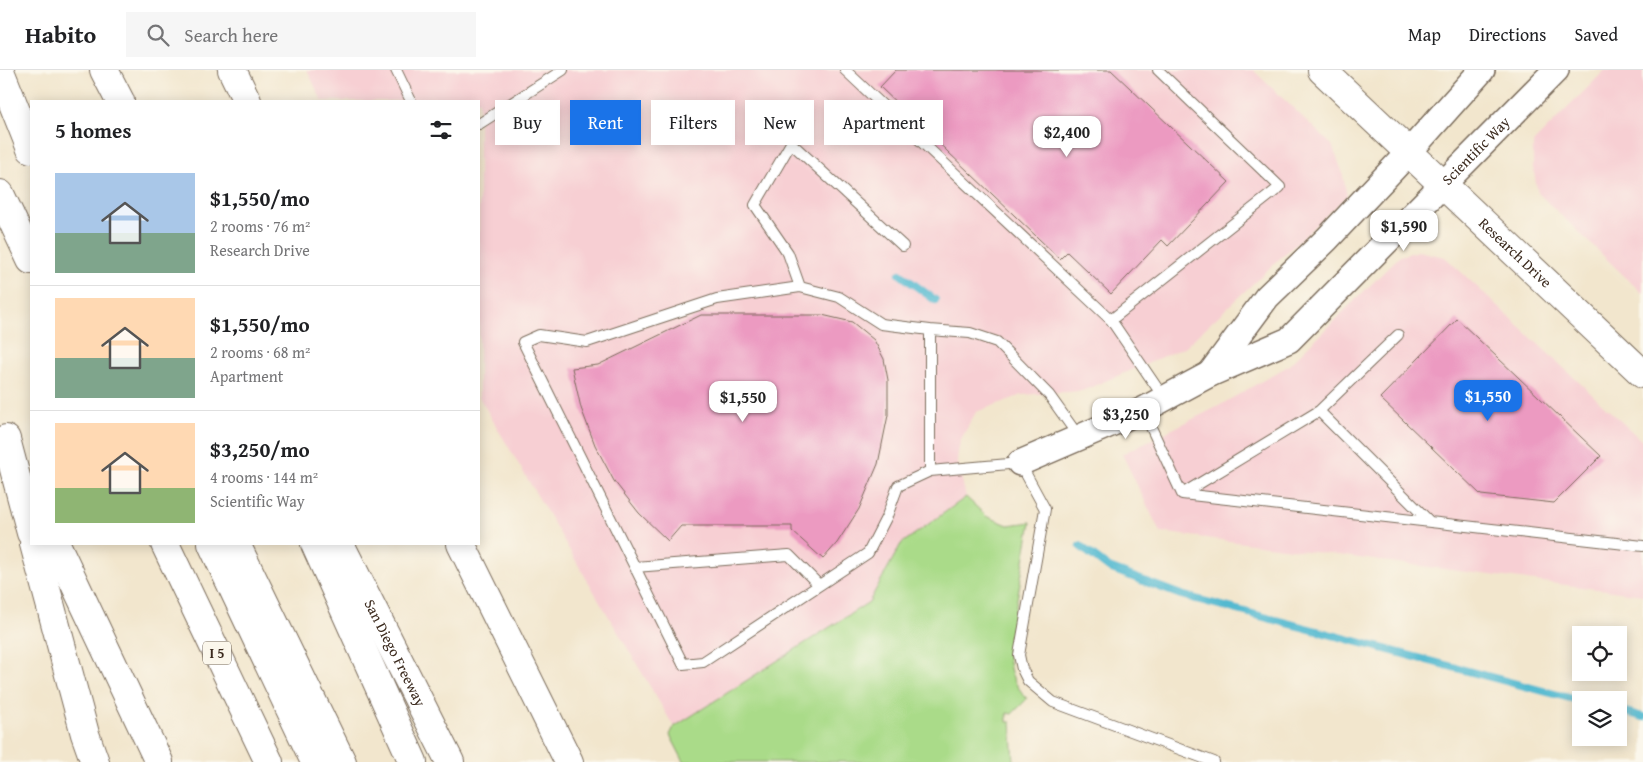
<!DOCTYPE html>
<html lang="en">
<head>
<meta charset="utf-8">
<style>
  :root { --surface:#fff; --page:#f6f6f6; --text:#202124; --muted:#757577; --line:#e0e0e0; --accent:#1a73e8 }
  body { margin:0; font-family:"Gentium Book Plus",serif; background:var(--page); color:var(--text); height:100vh; display:flex; flex-direction:column; font-size:19px; white-space:nowrap }
  * { box-sizing:border-box; margin:0 }
  p { font-size:16px; color:var(--muted) }
  .icon { flex:none; width:28px; height:28px; fill:none; stroke:currentColor; stroke-width:2; stroke-linecap:round; stroke-linejoin:round }
  .map { position:relative; flex:1; overflow:hidden }
  .details { position:absolute; left:30px; top:30px; width:450px; height:445px; display:flex; flex-direction:column; background:var(--surface); border-radius:0px; box-shadow:0 2px 12px #0003 }
  .details>* { flex:none }
  .hud { position:absolute; left:495px; top:30px; width:475px; height:45px; display:flex; gap:10px }
  .tools { position:absolute; left:1572px; top:556px; display:grid; gap:10px }
  .tools a { display:grid; place-items:center; width:55px; height:55px; border-radius:0px; background:var(--surface); box-shadow:0 2px 12px #0003; font-size:25px }
  .price { position:absolute; translate:-50% -42px; padding:0 11px; border-radius:10px; background:#fff; color:#222; font-size:16px; line-height:32px; filter:drop-shadow(0 1px 2px #0008) }
  .price::after { content:''; position:absolute; left:50%; top:30px; width:15px; height:11px; margin-left:-8px; background:inherit; clip-path:polygon(0 0,100% 0,50% 100%) }
  .price.selected { background:var(--accent); color:#fff }
  ul { padding:0; list-style:none }
  li { display:flex; align-items:center; gap:15px; height:125px; padding:0 25px }
  li+li { border-top:1px solid var(--line) }
  li span { display:grid; place-items:center; flex:none; width:140px; height:100px; border-radius:0px; color:#555 }
  li>.icon { margin-inline-start:auto }
  span .icon { width:60px; height:60px; fill:#fffc; stroke-width:1 }
  li b { font-size:21px }
  h2 { display:flex; justify-content:space-between; align-items:center; height:60px; padding:0 25px; font-size:21px }
  .tag { padding:0 18px; border-radius:0px; background:var(--surface); box-shadow:0 2px 12px #0003; font-size:18px; line-height:45px }
  .tag.selected { background:var(--accent); color:#fff }
  header { display:flex; align-items:center; gap:30px; box-sizing:border-box; height:70px; padding:0 25px; background:var(--surface); border-bottom:1px solid var(--line) }
  header strong { font-size:24px }
  nav { display:flex; gap:28px; margin-inline-start:auto; font-size:18px }
  .search { width:350px; height:45px; background:var(--page); display:flex; align-items:center; gap:12px; box-sizing:border-box; padding:0 18px; border-radius:0px; color:var(--muted); font-size:19px }
  .map>svg:first-child { display:block }
  .built { fill:#f7cfd3 }
  .green { fill:#aadb89; stroke:#728254 }
  .lines { fill:none; stroke-linecap:round; stroke-linejoin:round }
  .stream { stroke:#52b9d0; stroke-width:8 }
  .building { fill:#ec9ac1 }
  .service-casing { stroke:#7b6c5b; stroke-width:12 }
  .tertiary-casing { stroke:#7b6c5b; stroke-width:28 }
  .secondary-casing { stroke:#7b6c5b; stroke-width:30 }
  .motorway-casing { stroke:#7b6c5b; stroke-width:30 }
  .service { stroke:#fff; stroke-width:10 }
  .tertiary { stroke:#fff; stroke-width:25 }
  .secondary { stroke:#fff; stroke-width:28 }
  .motorway { stroke:#fff; stroke-width:28 }
  .labels { text-anchor:middle; stroke-width:5; stroke-linejoin:round; paint-order:stroke }
  .shield { fill:#fbf7ec; stroke:#75685c; stroke-width:1 }
  .shield-label { font-size:14px; font-weight:bold; fill:#3b2a1e }
  .street-label { font-size:15px; fill:#3b2a1e; stroke:#fbf7ec }
</style>
</head>
<body>
<header>
<strong>Habito</strong>
<div class="search"><svg class="icon" aria-label="search" viewBox="0 0 24 24"><circle cx="10" cy="10" r="6"/><path d="M15 15l6 6"/></svg>Search here</div>
<nav><a>Map</a><a>Directions</a><a>Saved</a></nav>
</header>
<div class="map">
<svg width="1643" height="692" viewBox="0 0 1643 692">
  <rect width="100%" height="100%" fill="#fbf7ec"/>
  <filter id="ink" filterUnits="userSpaceOnUse"><feTurbulence type="fractalNoise" baseFrequency=".02" numOctaves="2"/><feDisplacementMap in="SourceGraphic" scale="10" xChannelSelector="R" yChannelSelector="G"/><feConvolveMatrix kernelMatrix="1 2 1 2 8 2 1 2 1" color-interpolation-filters="sRGB"/></filter>
  <filter id="wash" filterUnits="userSpaceOnUse"><feTurbulence type="fractalNoise" baseFrequency=".0096" numOctaves="4" result="noise"/><feDisplacementMap in="SourceGraphic" scale="20" xChannelSelector="R" yChannelSelector="G"/><feGaussianBlur stdDeviation="1.12" result="paint"/><feColorMatrix in="noise" values="0 0 0 0 0 0 0 0 0 0 0 0 0 0 0 0 0 1.4 0 .05"/><feComposite in="paint" operator="in"/></filter>
  <g filter="url(#wash)">
    <rect width="100%" height="100%" fill="#f2e6cd"/>
    <path class="built" d="M307 0H1253L1332 75 1342 101 1347 126 1185 277 1082 321 1022 325 976 342 960 371 957 389 966 427 901 474 869 532 674 657 479 327V31H322Z
      M1605 0H1643V224L1538 123 1533 98V73Z
      M1418 181 1445 187 1643 372V525L1160 462 1122 384 1215 338 1288 296 1400 186Z"/>
    <path class="green" d="M966 427 986 446 1008 455 1031 452 1008 579C1009 603 1012 610 1027 629L1012 644 1007 643V652H1011L1014 692H684L670 665 674 657 869 532 901 474Z"/>
    <g class="lines">
      <path class="stream" d="M900 204 935 230
        M1080 476 1109 498 1181 525 1581 631
        M1619 640 1643 647"/>
    </g>
    <g id="blocks">
      <path class="building" d="M896 0H1111L1229 112 1168 176 1162 170 1111 224 1067 182 1060 189 880 17Z
        M701 245H822L852 252 874 270 884 289 888 310V345L878 394 859 439 837 473 823 489 792 461V456H681L668 471 639 443 614 411 595 375 581 338 572 298 598 295Z
        M1457 249 1601 386 1554 433 1481 425 1380 328Z"/>
    </g>
  </g>
  <g filter="url(#ink)">
    <use href="#blocks" fill-opacity="0" stroke="#7b6c5b" stroke-width="1"/>
    <g class="lines">
      <defs>
        <path id="service" d="M396 0 411 31
          M845 0 1111 250 1164 328
          M479 54 563 0
          M800 217 788 183 755 135 791 73 903 176
          M1111 250 1280 117 1158 0
          M930 260 881 254 839 227 800 217 717 229 587 272 539 265 523 272 683 594 703 592 868 483 887 446 898 416 930 401
          M1143 340 1182 424 1643 476
          M1319 341 1398 265
          M1079 367 1049 325 997 272 970 263 930 260V401L1020 393 1045 439 1019 585 1022 599 1028 611 1053 632 1214 692
          M1182 424 1319 341 1430 452
          M635 497 789 485 819 515"/>
        <g id="tertiary">
          <path d="M1210 304 1267 227 1327 169 1409 82 1482 0"/>
          <path id="s1" d="M1020 393 1143 340 1210 304 1289 270 1556 0"/>
        </g>
        <g id="secondary">
          <path id="s2" d="M1322 0 1643 304"/>
        </g>
        <g id="motorway">
          <path d="M104 0 120 31"/>
          <path d="M232 0 247 31"/>
          <path d="M0 1 31 79"/>
          <path d="M0 124 31 190"/>
          <path d="M6 369 31 463"/>
          <path d="M34 474 85 664 95 692"/>
          <path d="M56 474 159 692"/>
          <path d="M165 474 269 692"/>
          <path d="M212 474 315 692"/>
          <path d="M236 474 342 692"/>
          <path d="M315 474 413 692"/>
          <path id="s3" d="M340 474 450 692"/>
          <path d="M461 474 569 692"/>
        </g>
      </defs>
      <use href="#service" class="service-casing"/>
      <use href="#tertiary" class="tertiary-casing"/>
      <use href="#secondary" class="secondary-casing"/>
      <use href="#motorway" class="motorway-casing"/>
      <use href="#service" class="service"/>
      <use href="#tertiary" class="tertiary"/>
      <use href="#secondary" class="secondary"/>
      <use href="#motorway" class="motorway"/>
    </g>
  </g>
  <g class="labels">
    <rect class="shield" x="203" y="571.5" width="28" height="23" rx="4"/>
    <g class="shield-label">
      <text x="217" y="588">I 5</text>
    </g>
    <g class="street-label">
      <text dy="5" stroke="none"><textPath href="#s1" startOffset="562">Scientific Way</textPath></text>
      <text dy="5" stroke="none"><textPath href="#s2" startOffset="266">Research Drive</textPath></text>
      <text dy="5" stroke="none"><textPath href="#s3" startOffset="122">San Diego Freeway</textPath></text>
    </g>
  </g>
</svg>
<div class="tools">
<a><svg class="icon" aria-label="locate" viewBox="0 0 24 24"><circle cx="12" cy="12" r="6"/><path d="M12 2v4M12 18v4M2 12h4M18 12h4"/></svg></a>
<a><svg class="icon" aria-label="layers" viewBox="0 0 24 24"><path d="M12 4l9 5-9 5-9-5zM3 14l9 5 9-5"/></svg></a>
</div>
<b class="price" style="left:1067px;top:88px">$2,400</b>
<b class="price" style="left:1404px;top:182px">$1,590</b>
<b class="price selected" style="left:1488px;top:352px">$1,550</b>
<b class="price" style="left:743px;top:353px">$1,550</b>
<b class="price" style="left:1126px;top:370px">$3,250</b>
<div class="hud">
<a class="tag">Buy</a>
<a class="tag selected">Rent</a>
<a class="tag">Filters</a>
<a class="tag">New</a>
<a class="tag">Apartment</a>
</div>
<section class="details">
<h2>5 homes<svg class="icon" aria-label="filters" viewBox="0 0 24 24"><path d="M4 7h16M4 17h16"/><circle cx="9" cy="7" r="2"/><circle cx="15" cy="17" r="2"/></svg></h2>
<ul>
<li><span style="background:linear-gradient(#a9c7e8 60%,#7fa58c 0)"><svg class="icon" aria-label="home" viewBox="0 0 24 24"><path d="M3 11l9-7 9 7M6 9v11h12V9"/></svg></span><div><b>$1,550/mo</b><p>2 rooms · 76 m²</p><p>Research Drive</p></div></li>
<li><span style="background:linear-gradient(#ffd9b3 60%,#7fa58c 0)"><svg class="icon" aria-label="home" viewBox="0 0 24 24"><path d="M3 11l9-7 9 7M6 9v11h12V9"/></svg></span><div><b>$1,550/mo</b><p>2 rooms · 68 m²</p><p>Apartment</p></div></li>
<li><span style="background:linear-gradient(#ffd9b3 65%,#8fb573 0)"><svg class="icon" aria-label="home" viewBox="0 0 24 24"><path d="M3 11l9-7 9 7M6 9v11h12V9"/></svg></span><div><b>$3,250/mo</b><p>4 rooms · 144 m²</p><p>Scientific Way</p></div></li>
</ul>
</section>
</div>
</body>
</html>
